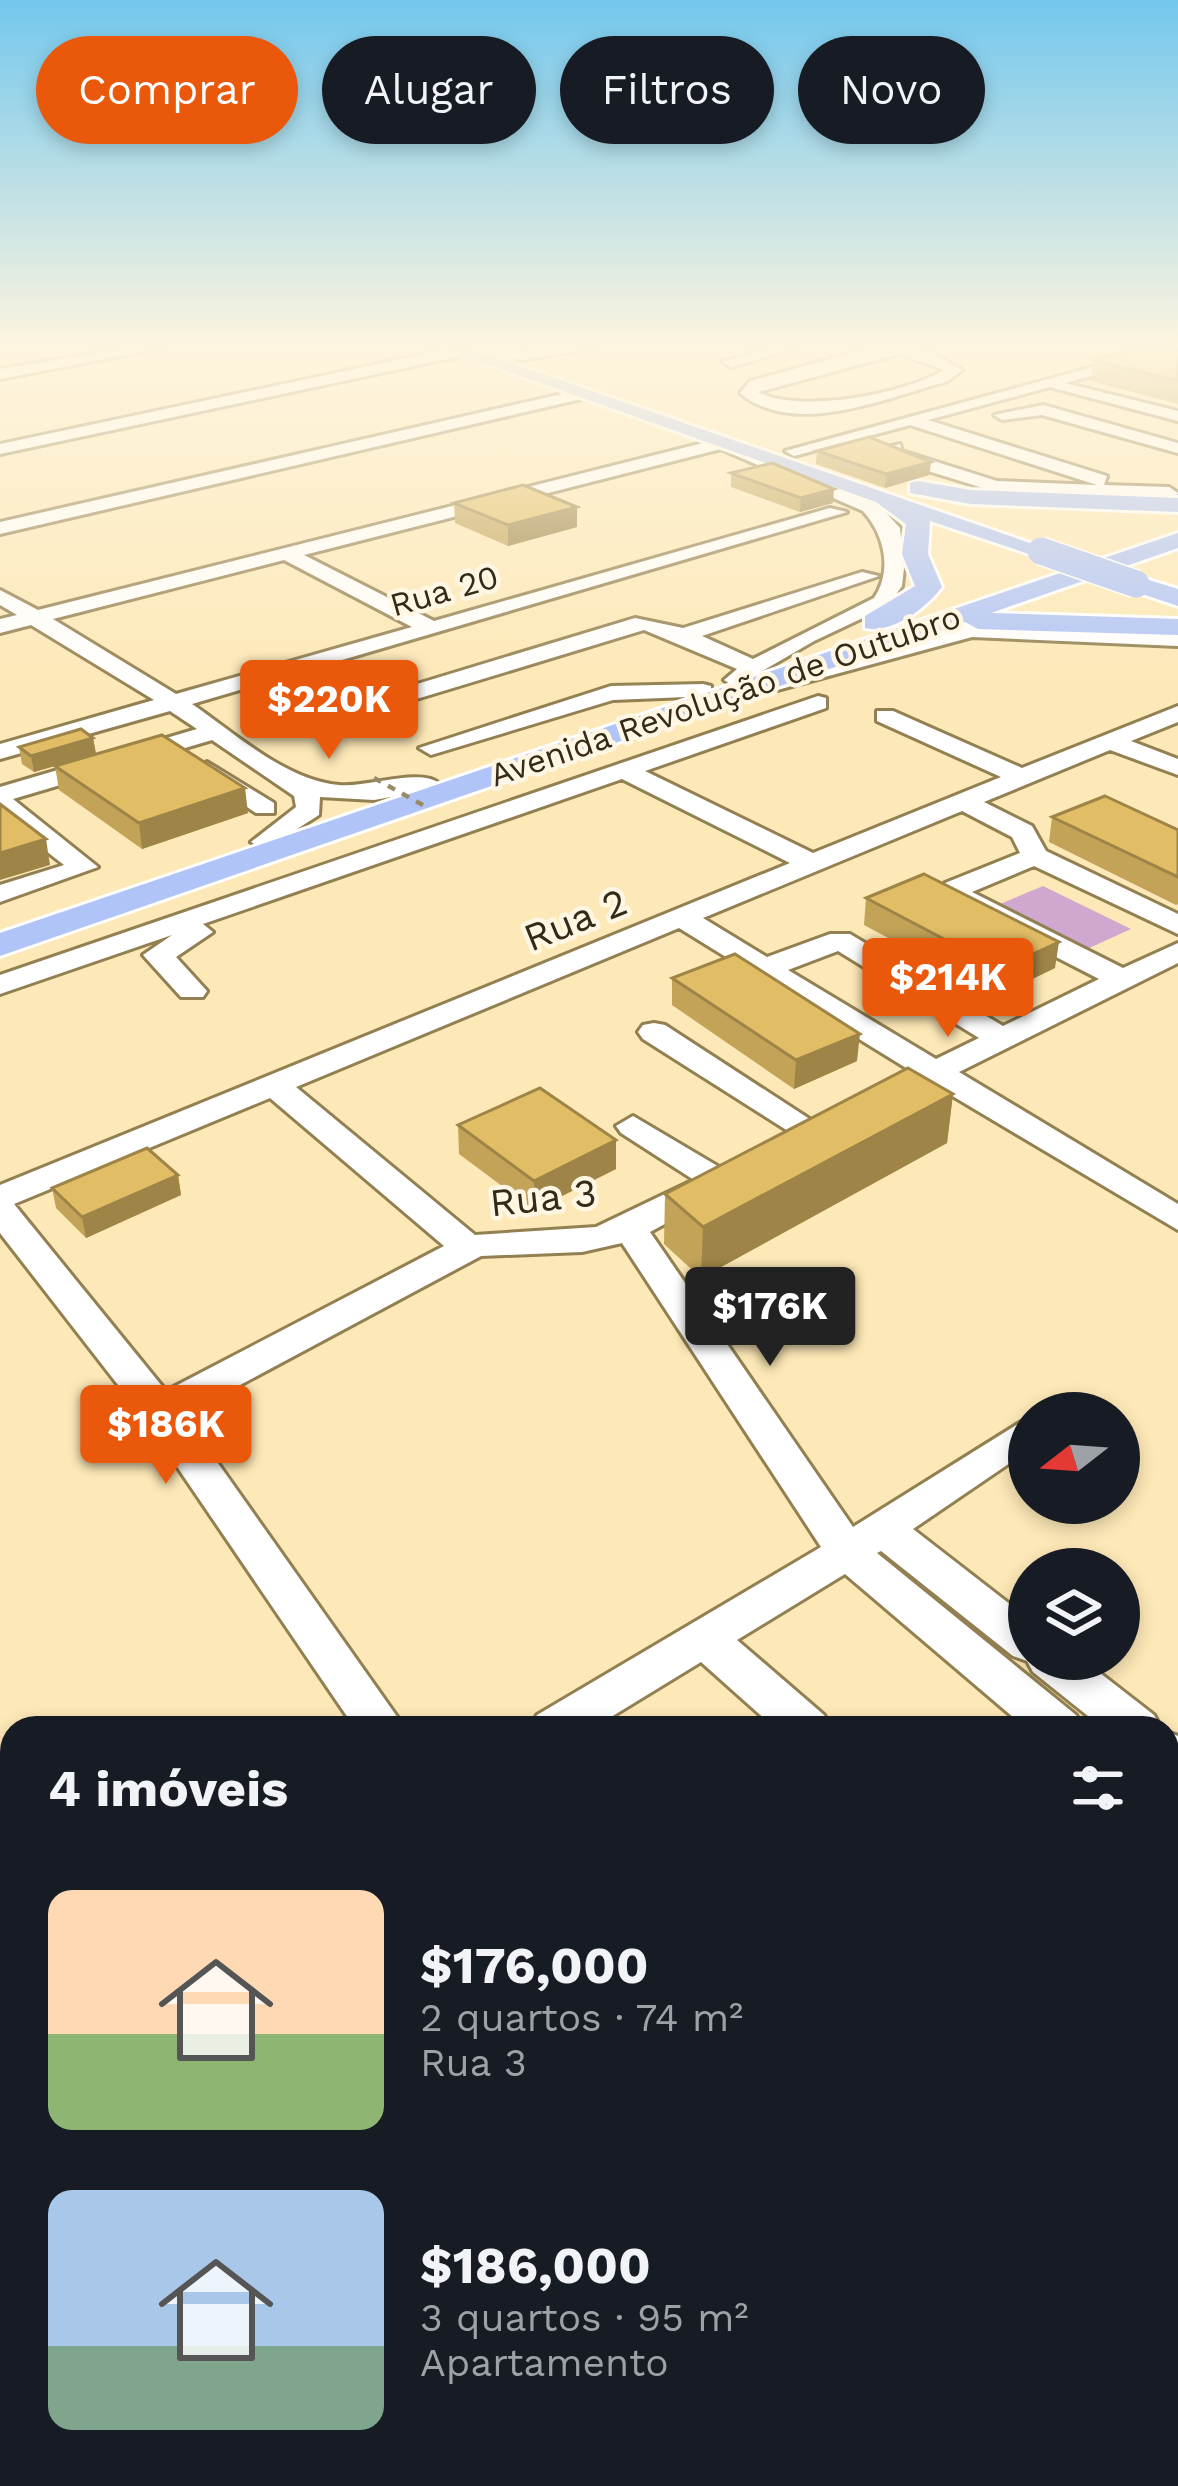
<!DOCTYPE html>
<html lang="pt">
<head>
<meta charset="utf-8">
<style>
  :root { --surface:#171b24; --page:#242831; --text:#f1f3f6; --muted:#9ea1a6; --accent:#ea580c }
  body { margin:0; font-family:"Work Sans",sans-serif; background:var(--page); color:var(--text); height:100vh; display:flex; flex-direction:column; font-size:45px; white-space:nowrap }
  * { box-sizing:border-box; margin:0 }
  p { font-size:39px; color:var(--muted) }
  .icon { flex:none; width:66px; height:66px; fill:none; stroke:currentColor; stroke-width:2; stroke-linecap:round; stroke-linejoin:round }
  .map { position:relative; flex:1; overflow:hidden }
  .sheet { position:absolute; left:0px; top:1716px; width:1179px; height:771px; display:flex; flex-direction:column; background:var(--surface); border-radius:36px 36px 0 0; box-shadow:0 6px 18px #0003 }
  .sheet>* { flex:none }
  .banner { position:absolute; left:36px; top:36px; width:1107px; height:108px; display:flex; gap:24px }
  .needle { width:78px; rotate:253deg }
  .tools { position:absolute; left:1008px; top:1392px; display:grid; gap:24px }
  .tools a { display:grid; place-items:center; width:132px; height:132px; border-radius:50%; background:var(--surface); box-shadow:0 6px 18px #0003; font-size:60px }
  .price { position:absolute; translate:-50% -102px; padding:0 27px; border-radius:12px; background:var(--accent); color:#fff; font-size:39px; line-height:78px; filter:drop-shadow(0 3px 6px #0008) }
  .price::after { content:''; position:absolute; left:50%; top:72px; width:36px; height:27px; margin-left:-18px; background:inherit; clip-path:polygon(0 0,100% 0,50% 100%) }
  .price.selected { background:#222; color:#fff }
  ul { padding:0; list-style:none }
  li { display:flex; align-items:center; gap:36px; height:300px; padding:0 48px }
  li span { display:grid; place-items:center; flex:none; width:336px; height:240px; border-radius:24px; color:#555 }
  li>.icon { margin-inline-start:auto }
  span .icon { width:144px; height:144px; fill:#fffc; stroke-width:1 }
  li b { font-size:51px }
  h2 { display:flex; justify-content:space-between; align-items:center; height:144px; padding:0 48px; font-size:51px }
  .pill { padding:0 42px; border-radius:54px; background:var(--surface); box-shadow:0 6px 18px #0003; font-size:42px; line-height:108px }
  .pill.selected { background:var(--accent); color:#fff }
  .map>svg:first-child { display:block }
  .green { fill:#d0a7cf }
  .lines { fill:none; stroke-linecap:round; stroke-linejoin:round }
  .minor-casing { stroke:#938052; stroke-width:6 }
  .major-casing { stroke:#fff; stroke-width:6 }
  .minor { fill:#fff; fill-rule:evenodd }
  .major { fill:#b0c4f7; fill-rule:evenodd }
  .major-bridge-casing { stroke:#fff; stroke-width:30; stroke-linecap:butt }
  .path-bridge { stroke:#998a68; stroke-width:4.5; stroke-dasharray:8 8; stroke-linecap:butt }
  .major-bridge { stroke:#b0c4f7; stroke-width:27 }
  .wall { fill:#c2a357 }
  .shaded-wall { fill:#9e8447 }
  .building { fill:#e1bd65; stroke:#9e8447; stroke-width:3 }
  .labels { text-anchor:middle; stroke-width:9; stroke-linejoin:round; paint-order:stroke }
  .far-street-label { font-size:33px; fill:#332b18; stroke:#fff6e3 }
  .street-label { font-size:39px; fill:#332b18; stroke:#fff6e3 }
</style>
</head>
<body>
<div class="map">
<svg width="1178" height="2486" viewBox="0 0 1178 2486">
  <rect width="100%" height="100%" fill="#fde8b7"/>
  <path class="green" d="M1043 886 1131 929 1087 949 1000 904Z"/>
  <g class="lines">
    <defs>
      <path id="minor" d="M141 346H173L0 379V369Z
        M463 346 523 350 603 346 523 360 470 354 0 454V444Z
        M778 346H803L731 367 723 362Z
        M878 346 928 351 962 370 948 381C888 397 794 439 740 393L750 381ZM899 354 944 370C905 394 799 414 758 392Z
        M1170 346H1178V353L1065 383 1178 411V421L1050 387 928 420 1107 476 1104 485 1169 487 1178 493 1176 497 996 492 886 458 885 448 900 444 902 451 997 481 1097 485 910 425 794 456 785 451Z
        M584 389 590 397 0 534V522Z
        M1043 405 1178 443V453L1042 415 1002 420 994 415Z
        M723 438 877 503 900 528 904 568 902 586 888 606 814 641 735 687 724 680 737 669 644 630 410 701H394V691L635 618 683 628 862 572 879 576 702 636 753 659 874 598C893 570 884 534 863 511L721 449 304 555 434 621 830 508 847 512 192 704C236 734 285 780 339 785 366 788 421 767 440 784L436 789 374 800 320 797 319 815 264 850 251 842 296 807 294 796 212 740 13 799 98 867 0 902V885L64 865 0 815V787L197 729 170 711 0 759V744L154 700 31 625 0 633V619L17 615 0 605V590L38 610ZM284 560 412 627 176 694 53 619Z
        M971 623 1178 632V646L972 637 777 690 765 683Z
        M703 684 711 686V696L613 700 431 755 419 748 611 686Z
        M818 696 826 698V708L645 771 813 853 1001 777 877 721V711H893L1022 768 1178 706V722L1131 741 1178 759V775L1110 750 984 802 1032 826 1046 851 1178 914V934L1034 866 972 892 1123 968 1178 943V963L959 1072 1178 1204V1230L934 1085 893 1105H869L865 1098 911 1071 679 928 296 1087 475 1235 596 1227 694 1180 621 1133 616 1126 633 1116 731 1174 736 1181 731 1188 650 1232 853 1527 1029 1417V1450L913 1529 1029 1619V1659H1082L1154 1715 1161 1728H1103L1033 1672 1027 1661 1013 1656 881 1551 877 1553 1076 1715 1083 1728H1026L845 1574 737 1640 824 1715 831 1728H775L701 1662 593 1728H530L537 1715 821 1547 622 1243 582 1252 481 1256 184 1415 405 1728H355L146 1421 0 1233V1185L790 863 622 779 203 924 213 932 176 957 207 991 203 997H181L143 955 172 935 0 994V975ZM962 811 1012 837 1020 853 945 883 941 889 947 901 1099 979 1003 1026 850 934H830L767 957 703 918ZM838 951 979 1038 936 1059 788 970ZM270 1098 444 1246 166 1391 14 1204Z
        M207 762 274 803V813H256L198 775 194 770Z
        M654 1023 665 1025 828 1131 823 1138H799L643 1039 638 1032 643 1025Z
        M1167 1732 1178 1736V1780L1167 1776Z
        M1167 1796 1178 1800V1847L1167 1843Z
        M1178 1904V1955L1167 1959V1908Z
        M12 2035V2153L0 2148V2040Z
        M12 2279V2350L0 2355V2284Z
        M532 2475H604L600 2486H528Z"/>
      <path id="major" d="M436 346H462L1053 551 1041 558 930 521 928 554 942 587C926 608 893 634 865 628V616L915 586 902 554 906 524 876 502Z
        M918 481 971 490 1178 498V512L971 504 910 493V483Z
        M1178 533V548L991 613 1178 619V635L978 629 965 622 0 956V933Z
        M1136 576 1178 589V606L1127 589V579Z"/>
    </defs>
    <use href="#minor" class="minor-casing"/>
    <use href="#major" class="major-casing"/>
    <use href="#minor" class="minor"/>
    <use href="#major" class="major"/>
    <defs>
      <path id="major-bridge" d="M1041 551 1136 584"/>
    </defs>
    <use href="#major-bridge" class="major-bridge-casing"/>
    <path class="path-bridge" d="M374 778 430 809"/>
    <use href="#major-bridge" class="major-bridge"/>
  </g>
  <path class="wall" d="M1178 346V404L1091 381 1094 360Z
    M817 451 931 462 929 475 885 488 816 464Z
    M731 473 833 503 800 512 731 487Z
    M454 503 577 507V527L508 546 455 523Z
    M93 738 96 754 248 813 142 849 59 790 55 766 34 772 22 764 19 747Z
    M1052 817 1178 830V904L1176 905 1049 842Z
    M866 898 1055 968 997 996 864 925Z
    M672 978 857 1061 794 1089 672 1005Z
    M953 1094 947 1143 701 1278 664 1244 665 1194Z
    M458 1125 616 1140V1169L534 1210 459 1154Z
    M178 1175 181 1195 86 1238 56 1208 52 1188Z"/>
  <path class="shaded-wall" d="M931 462 929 475 885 488 886 474Z
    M834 489 833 503 800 512 801 498Z
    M577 507V527L508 546V525Z
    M93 738 96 754 34 772 31 756Z
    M245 788 248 813 142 849 139 823Z
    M46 839 50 865 0 880V853Z
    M1059 942 1055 968 997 996 1001 969Z
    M860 1034 857 1061 794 1089 796 1060Z
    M953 1094 947 1143 701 1278 703 1227Z
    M616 1140V1169L534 1210V1181Z
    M178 1175 181 1195 86 1238 82 1217Z
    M1178 1843V1855L1173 1871 1167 1876V1853Z"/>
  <path class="building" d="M1142 346H1178V381L1094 360Z
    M869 437 931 462 886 474 817 451Z
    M772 463 834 489 801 498 731 473Z
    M523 485 577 507 508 525 454 503Z
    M81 729 93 738 31 756 19 747Z
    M162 735 245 788 139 823 55 766Z
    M1105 796 1178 830V877L1052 817Z
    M0 804 46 839 0 853Z
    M924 874 1059 942 1001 969 866 898Z
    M735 954 860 1034 796 1060 672 978Z
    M908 1068 953 1094 703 1227 665 1194Z
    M540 1088 616 1140 534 1181 458 1125Z
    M147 1148 178 1175 82 1217 52 1188Z
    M595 1719 604 1728H581Z
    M1167 1827 1178 1835V1843L1167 1853Z"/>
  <linearGradient id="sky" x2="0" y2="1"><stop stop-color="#73c7ed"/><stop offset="0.5" stop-color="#fef5df"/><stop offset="1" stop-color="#fef5df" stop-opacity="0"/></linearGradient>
  <rect width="1178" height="694" fill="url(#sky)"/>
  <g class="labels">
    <g class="far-street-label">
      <text transform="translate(444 590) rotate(-16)" y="12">Rua 20</text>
      <text transform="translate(725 695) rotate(-19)" y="12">Avenida Revolução de Outubro</text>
    </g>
    <g class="street-label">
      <text transform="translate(575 919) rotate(-22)" y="14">Rua 2</text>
      <text transform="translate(543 1197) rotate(-6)" y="14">Rua 3</text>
    </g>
  </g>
</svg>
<div class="tools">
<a><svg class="needle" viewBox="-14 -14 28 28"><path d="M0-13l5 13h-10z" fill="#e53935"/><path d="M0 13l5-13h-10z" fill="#9ea1a6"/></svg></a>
<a><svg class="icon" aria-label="layers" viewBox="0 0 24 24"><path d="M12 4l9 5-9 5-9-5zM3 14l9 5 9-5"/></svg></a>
</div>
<b class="price" style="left:329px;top:762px">$220K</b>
<b class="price" style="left:948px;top:1040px">$214K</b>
<b class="price selected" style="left:770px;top:1369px">$176K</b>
<b class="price" style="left:166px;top:1487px">$186K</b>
<div class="banner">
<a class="pill selected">Comprar</a>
<a class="pill">Alugar</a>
<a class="pill">Filtros</a>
<a class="pill">Novo</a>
</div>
<section class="sheet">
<h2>4 imóveis<svg class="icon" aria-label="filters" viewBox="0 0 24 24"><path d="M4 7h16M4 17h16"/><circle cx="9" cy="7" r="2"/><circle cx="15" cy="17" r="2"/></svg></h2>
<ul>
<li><span style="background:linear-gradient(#ffd9b3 60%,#8fb573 0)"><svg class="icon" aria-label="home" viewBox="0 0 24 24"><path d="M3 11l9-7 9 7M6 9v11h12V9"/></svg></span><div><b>$176,000</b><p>2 quartos · 74 m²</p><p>Rua 3</p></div></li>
<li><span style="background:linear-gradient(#a9c7e8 65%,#7fa58c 0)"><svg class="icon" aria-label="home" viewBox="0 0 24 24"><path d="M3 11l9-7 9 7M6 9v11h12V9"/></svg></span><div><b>$186,000</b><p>3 quartos · 95 m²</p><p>Apartamento</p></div></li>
</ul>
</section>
</div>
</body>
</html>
